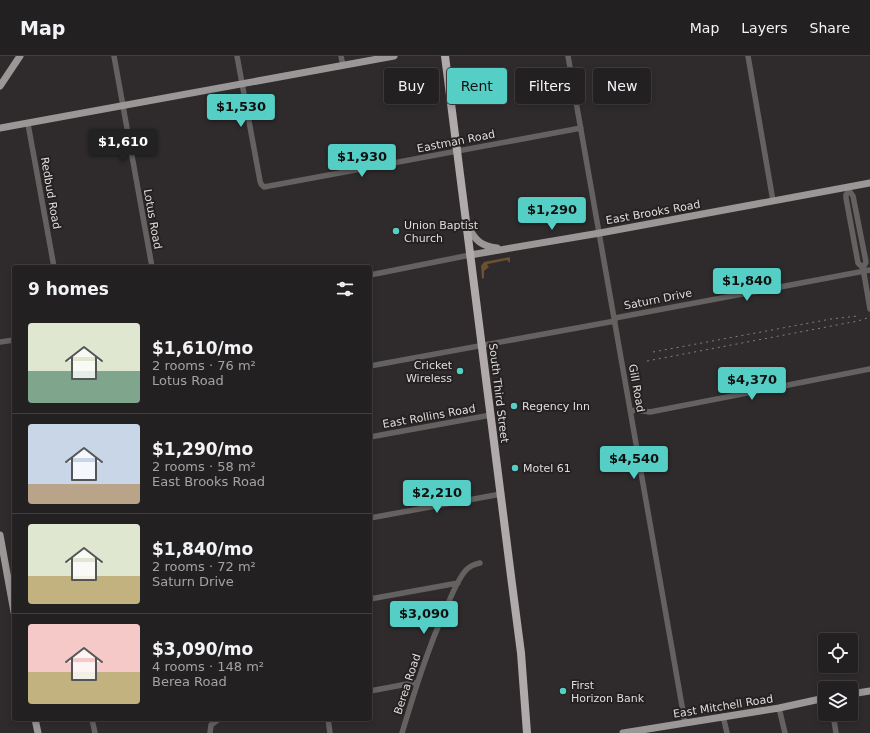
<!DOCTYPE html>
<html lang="en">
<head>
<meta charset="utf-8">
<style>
  :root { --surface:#232021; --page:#2f2d2e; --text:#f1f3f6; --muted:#a3a3a5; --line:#403e3f; --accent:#55cec5 }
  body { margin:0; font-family:"DejaVu Sans",sans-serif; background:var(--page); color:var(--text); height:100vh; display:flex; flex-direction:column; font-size:15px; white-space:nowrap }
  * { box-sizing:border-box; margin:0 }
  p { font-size:13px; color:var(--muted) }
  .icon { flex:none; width:22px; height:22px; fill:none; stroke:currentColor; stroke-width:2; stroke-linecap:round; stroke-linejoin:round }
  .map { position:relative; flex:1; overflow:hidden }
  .details { position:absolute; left:12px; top:209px; width:360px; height:456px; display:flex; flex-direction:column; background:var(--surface); border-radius:4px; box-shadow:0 2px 6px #0003,0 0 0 1px var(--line) }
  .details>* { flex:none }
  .top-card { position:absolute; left:384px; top:12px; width:380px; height:36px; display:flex; gap:8px }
  .fabs { position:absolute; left:818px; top:577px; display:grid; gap:8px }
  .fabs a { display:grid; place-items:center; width:40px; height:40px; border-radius:4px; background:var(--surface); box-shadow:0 2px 6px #0003,0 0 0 1px var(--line); font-size:20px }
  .price { position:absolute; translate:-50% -34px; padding:0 9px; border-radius:4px; background:var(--accent); color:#111; font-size:13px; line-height:26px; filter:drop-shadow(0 1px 2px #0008) }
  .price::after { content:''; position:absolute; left:50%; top:24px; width:12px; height:9px; margin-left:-6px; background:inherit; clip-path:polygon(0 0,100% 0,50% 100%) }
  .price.on { background:#222; color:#fff }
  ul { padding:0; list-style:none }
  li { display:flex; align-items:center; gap:12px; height:100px; padding:0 16px }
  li+li { border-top:1px solid var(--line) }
  li span { display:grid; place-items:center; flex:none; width:112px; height:80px; border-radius:4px; color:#555 }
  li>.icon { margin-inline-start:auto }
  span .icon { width:48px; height:48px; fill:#fffc; stroke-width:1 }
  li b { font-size:17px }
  h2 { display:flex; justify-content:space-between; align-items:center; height:48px; padding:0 16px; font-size:17px }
  .pill { padding:0 14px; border-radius:4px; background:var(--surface); box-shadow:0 2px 6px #0003,0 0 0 1px var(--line); font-size:14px; line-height:36px }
  .pill.on { background:var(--accent); color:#111 }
  header { display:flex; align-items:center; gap:24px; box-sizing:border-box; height:56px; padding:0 20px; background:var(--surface); border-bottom:1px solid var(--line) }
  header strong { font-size:19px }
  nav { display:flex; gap:22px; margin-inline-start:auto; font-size:14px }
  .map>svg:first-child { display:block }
  .green { fill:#6a5131 }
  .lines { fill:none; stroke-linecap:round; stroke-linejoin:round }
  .minor { stroke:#646261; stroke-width:5.5 }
  .major { stroke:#9a9796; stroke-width:7 }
  .highway { stroke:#b0abaa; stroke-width:8 }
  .rail { stroke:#838080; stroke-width:1; stroke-dasharray:2 4; stroke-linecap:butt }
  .poi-dot { fill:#55cec5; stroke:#252122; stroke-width:1.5 }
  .labels { text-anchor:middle; stroke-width:4; stroke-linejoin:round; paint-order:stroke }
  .street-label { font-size:11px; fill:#dfdddd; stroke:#252122 }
  .poi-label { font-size:11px; fill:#dfdddd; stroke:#252122; text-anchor:start }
</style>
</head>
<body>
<header>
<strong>Map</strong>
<nav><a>Map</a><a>Layers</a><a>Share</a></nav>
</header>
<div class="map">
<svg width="870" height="677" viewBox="0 0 870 677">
  <rect width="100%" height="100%" fill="#2f2b2c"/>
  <path class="green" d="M510 201V207L507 204 488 208 487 209 489 211 484 215V222L482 223 481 210 484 206Z"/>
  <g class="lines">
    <path class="minor" d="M114 0 152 211
      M237 0 260 125 261 128 264 131 581 72
      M341 0 343 10
      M568 0 685 667
      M748 0 773 145
      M28 68 54 211
      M848 133 853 140 866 206 863 212
      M849 135 846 139V142L858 207 863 212 870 253
      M370 219 470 199
      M615 262 870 214
      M0 286 14 284
      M370 310 615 265
      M631 355 637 354 650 356 870 313
      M370 381 491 359
      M370 462 501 438
      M370 543 458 527
      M370 635 418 626
      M779 652 785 677
      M833 658 836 677
      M723 660 727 677
      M92 663 95 677
      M328 663 330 677
      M210 677 211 669 219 663
      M402 677C415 634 428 592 446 552 452 539 457 524 466 514 470 510 475 508 480 507"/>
    <path class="major" d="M0 30 20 0
      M0 72 394 0
      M468 171C476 185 481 190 497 192
      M470 199 600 177 870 127
      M0 479 14 556
      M851 638 870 635
      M35 663 38 677
      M623 677 779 652 825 642"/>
    <path class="highway" d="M445 0 512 528 521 597 527 677"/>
    <path class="rail" d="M653 296 831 263 858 260
      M647 305 858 265 870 261"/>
  </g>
  <g class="poi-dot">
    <circle cx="396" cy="175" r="4"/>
    <circle cx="460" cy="315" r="4"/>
    <circle cx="514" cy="350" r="4"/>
    <circle cx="515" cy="412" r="4"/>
    <circle cx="563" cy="635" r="4"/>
  </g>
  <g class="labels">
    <g class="street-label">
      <text transform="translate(456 85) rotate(-11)" y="4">Eastman Road</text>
      <text transform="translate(51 137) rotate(80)" y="4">Redbud Road</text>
      <text transform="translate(653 156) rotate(-10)" y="4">East Brooks Road</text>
      <text transform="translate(153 163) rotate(80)" y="4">Lotus Road</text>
      <text transform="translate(658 243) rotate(-11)" y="4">Saturn Drive</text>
      <text transform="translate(637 332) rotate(80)" y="4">Gill Road</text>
      <text transform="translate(499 337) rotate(83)" y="4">South Third Street</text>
      <text transform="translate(429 360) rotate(-10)" y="4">East Rollins Road</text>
      <text transform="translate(407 628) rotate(-72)" y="4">Berea Road</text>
      <text transform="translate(723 650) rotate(-9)" y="4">East Mitchell Road</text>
    </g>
    <g class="poi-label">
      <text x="404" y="173">Union Baptist<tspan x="404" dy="13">Church</tspan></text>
      <text x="452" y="313" text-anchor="end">Cricket<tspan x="452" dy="13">Wireless</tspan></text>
      <text x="522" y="354">Regency Inn</text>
      <text x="523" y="416">Motel 61</text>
      <text x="571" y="633">First<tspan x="571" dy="13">Horizon Bank</tspan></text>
    </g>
  </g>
</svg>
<div class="fabs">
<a><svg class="icon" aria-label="locate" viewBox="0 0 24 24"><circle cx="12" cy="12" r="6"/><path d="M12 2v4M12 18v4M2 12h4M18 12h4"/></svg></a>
<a><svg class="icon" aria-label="layers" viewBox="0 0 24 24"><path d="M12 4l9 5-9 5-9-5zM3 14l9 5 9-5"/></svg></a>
</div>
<b class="price" style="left:241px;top:72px">$1,530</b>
<b class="price on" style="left:123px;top:107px">$1,610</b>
<b class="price" style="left:362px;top:122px">$1,930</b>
<b class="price" style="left:552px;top:175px">$1,290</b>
<b class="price" style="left:747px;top:246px">$1,840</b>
<b class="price" style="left:752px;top:345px">$4,370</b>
<b class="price" style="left:634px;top:424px">$4,540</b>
<b class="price" style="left:437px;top:458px">$2,210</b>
<b class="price" style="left:424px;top:579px">$3,090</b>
<div class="top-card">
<a class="pill">Buy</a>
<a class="pill on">Rent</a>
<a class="pill">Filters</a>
<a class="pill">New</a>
</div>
<section class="details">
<h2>9 homes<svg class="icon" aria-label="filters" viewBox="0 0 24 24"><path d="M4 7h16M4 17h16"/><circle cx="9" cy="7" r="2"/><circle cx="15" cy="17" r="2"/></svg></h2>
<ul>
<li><span style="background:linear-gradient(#dfe7d0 60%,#7fa58c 0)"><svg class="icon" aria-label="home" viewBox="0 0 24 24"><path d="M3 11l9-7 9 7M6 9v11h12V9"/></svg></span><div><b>$1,610/mo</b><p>2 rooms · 76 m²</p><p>Lotus Road</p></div></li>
<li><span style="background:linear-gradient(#c9d6e8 75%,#b9a48a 0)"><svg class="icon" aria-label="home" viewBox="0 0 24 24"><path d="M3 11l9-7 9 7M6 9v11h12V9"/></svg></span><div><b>$1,290/mo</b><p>2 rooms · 58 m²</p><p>East Brooks Road</p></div></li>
<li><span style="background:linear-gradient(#dfe7d0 65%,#c2b280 0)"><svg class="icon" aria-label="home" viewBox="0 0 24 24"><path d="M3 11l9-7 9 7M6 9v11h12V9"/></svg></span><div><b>$1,840/mo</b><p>2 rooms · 72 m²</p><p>Saturn Drive</p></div></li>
<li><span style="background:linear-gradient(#f6c9c9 60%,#c2b280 0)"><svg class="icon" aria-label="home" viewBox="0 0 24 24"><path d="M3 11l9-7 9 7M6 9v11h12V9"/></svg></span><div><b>$3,090/mo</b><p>4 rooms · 148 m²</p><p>Berea Road</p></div></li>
</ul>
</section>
</div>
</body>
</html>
